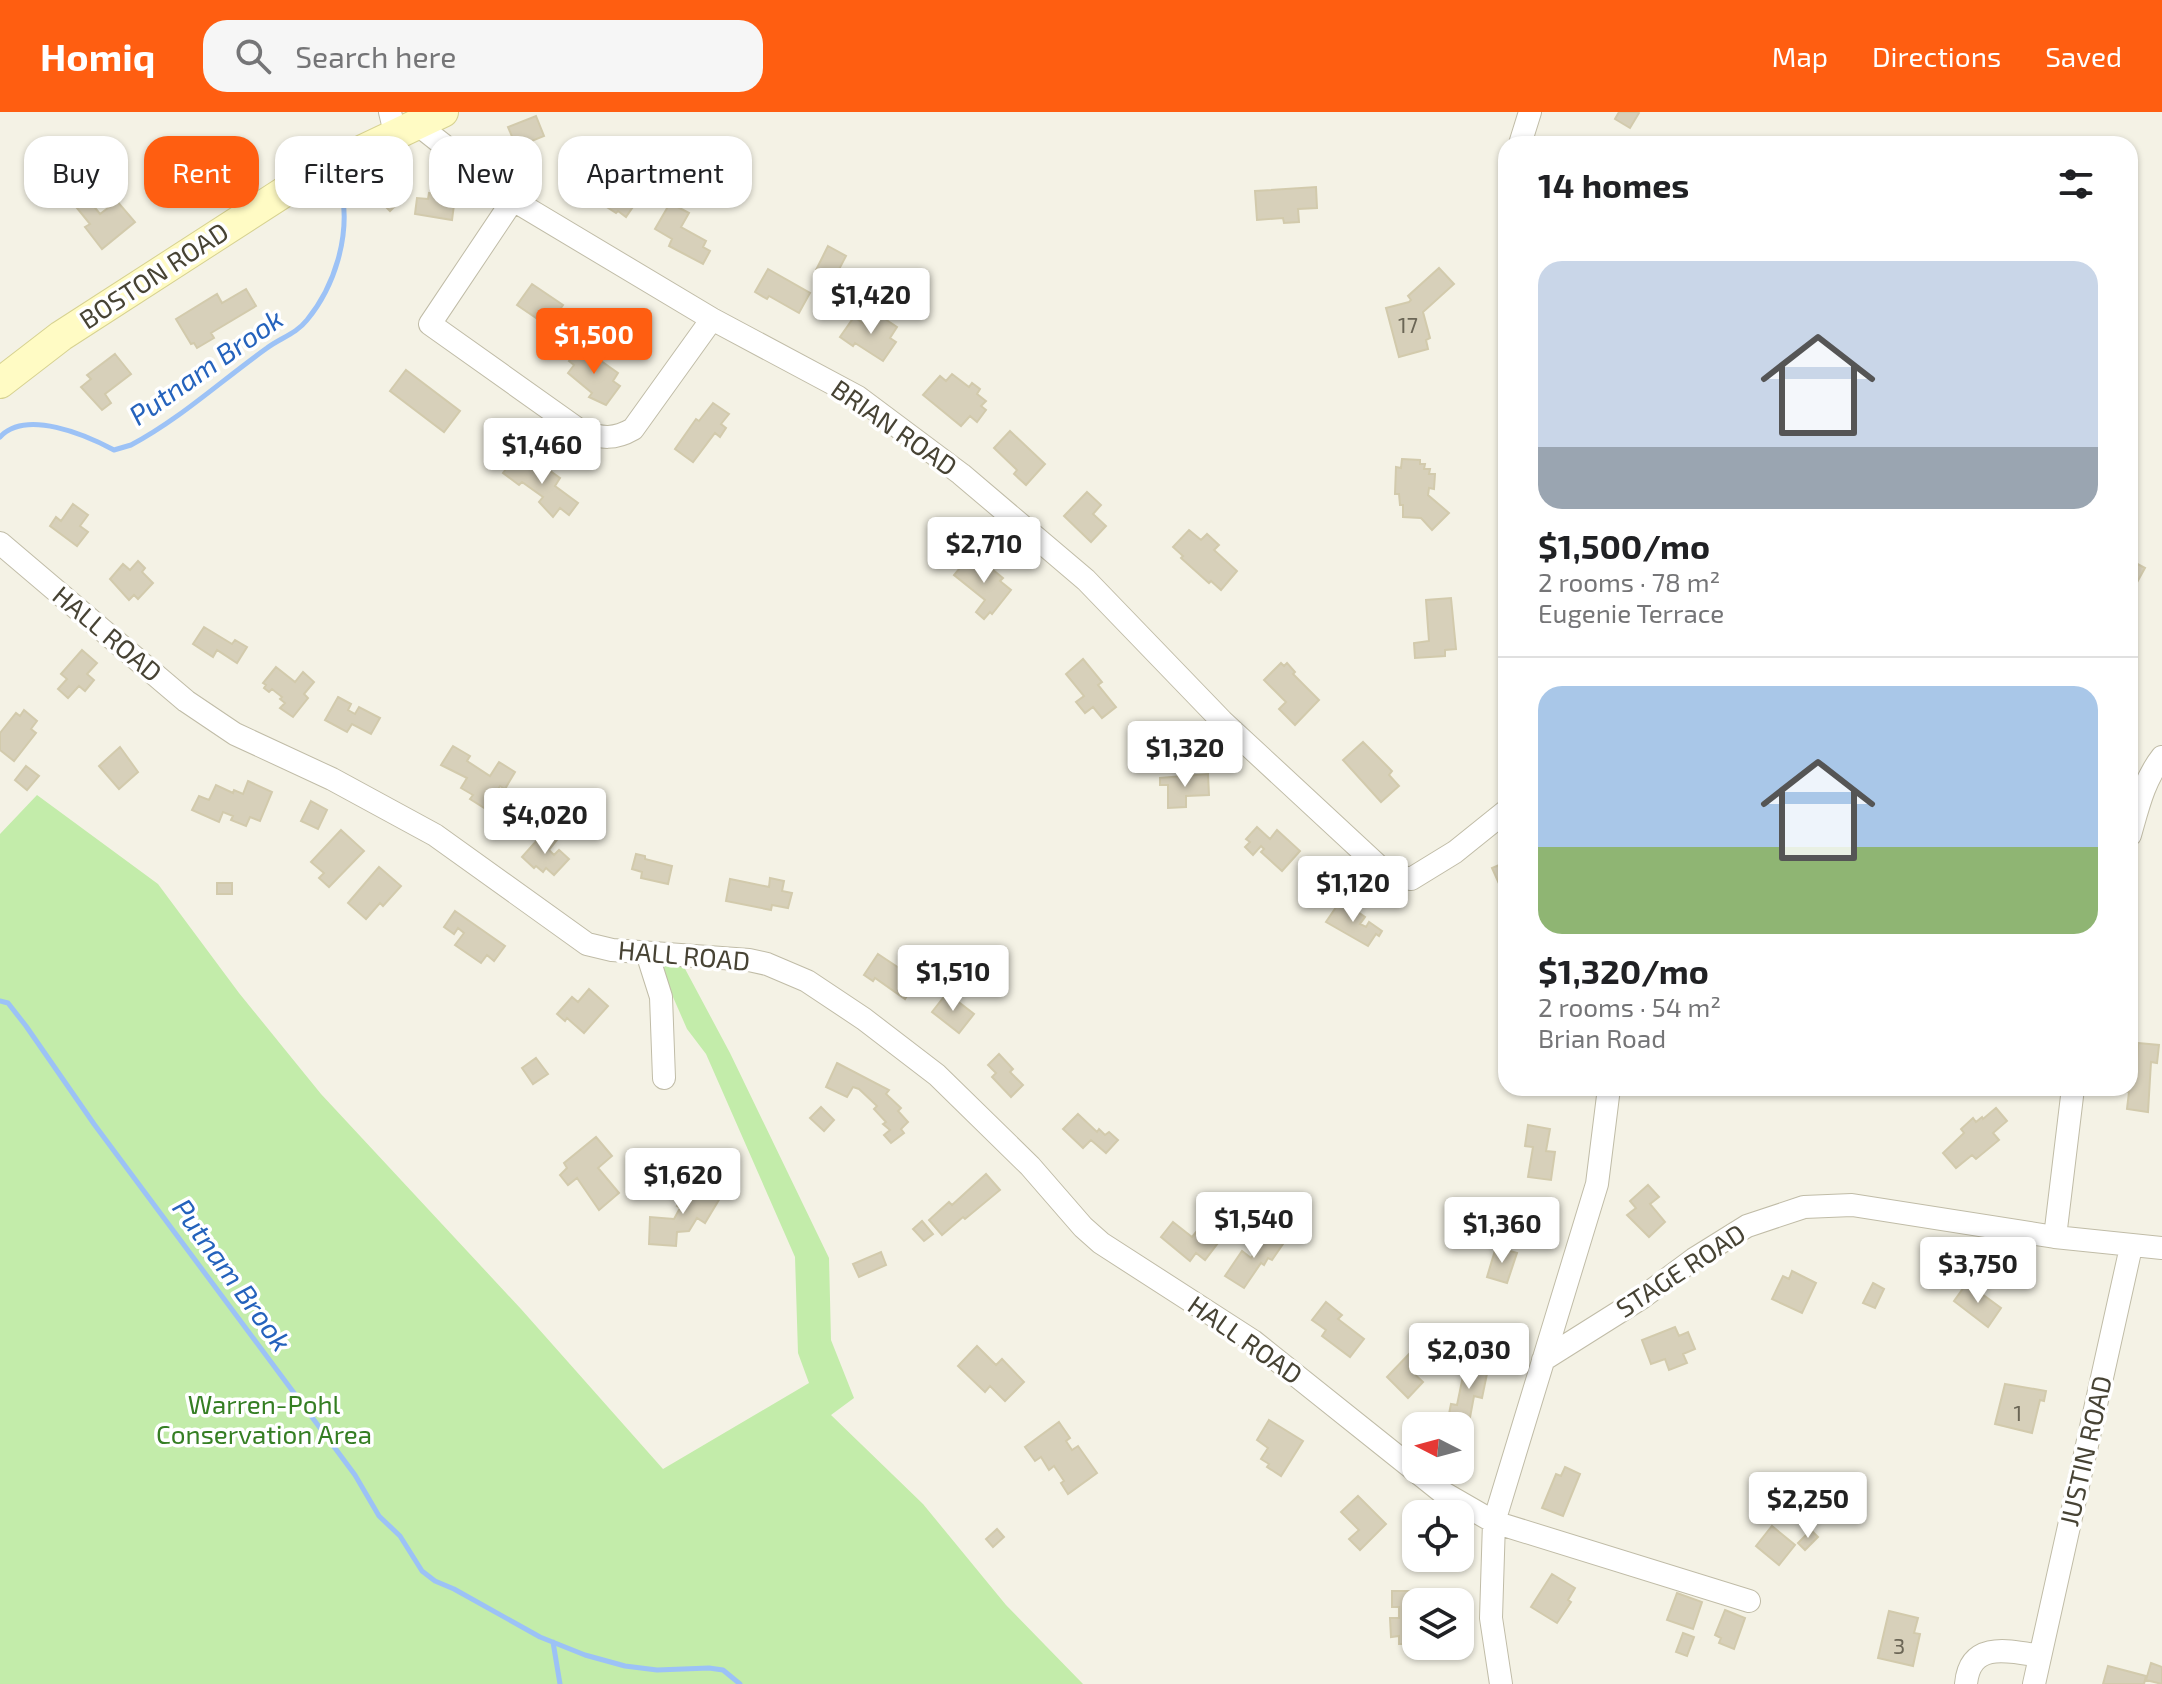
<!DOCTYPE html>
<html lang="en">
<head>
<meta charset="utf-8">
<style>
  :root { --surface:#fff; --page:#f6f6f6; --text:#202124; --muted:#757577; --line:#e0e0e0; --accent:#ff5e11 }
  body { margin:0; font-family:"Exo 2",sans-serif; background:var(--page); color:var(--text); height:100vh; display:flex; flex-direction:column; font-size:30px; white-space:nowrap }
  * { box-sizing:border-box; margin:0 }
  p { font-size:26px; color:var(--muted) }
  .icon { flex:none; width:44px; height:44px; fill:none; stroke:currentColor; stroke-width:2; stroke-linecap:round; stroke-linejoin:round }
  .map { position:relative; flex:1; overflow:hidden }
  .side { position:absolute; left:1498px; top:24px; width:640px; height:960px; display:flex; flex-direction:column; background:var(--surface); border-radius:24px; box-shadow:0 2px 6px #0004 }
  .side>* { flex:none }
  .hud { position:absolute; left:24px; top:24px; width:760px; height:72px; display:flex; gap:16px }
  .needle { width:52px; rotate:276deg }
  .buttons { position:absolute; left:1402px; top:1300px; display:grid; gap:16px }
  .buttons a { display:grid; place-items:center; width:72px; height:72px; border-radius:16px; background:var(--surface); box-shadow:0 2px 6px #0004; font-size:40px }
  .price { position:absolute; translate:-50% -68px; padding:0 18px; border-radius:8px; background:#fff; color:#222; font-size:26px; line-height:52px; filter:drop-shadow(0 2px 4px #0008) }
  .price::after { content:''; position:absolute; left:50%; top:48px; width:24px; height:18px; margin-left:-12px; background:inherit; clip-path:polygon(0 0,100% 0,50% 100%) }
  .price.current { background:var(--accent); color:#fff }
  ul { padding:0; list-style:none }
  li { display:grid; align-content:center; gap:16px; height:424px; padding:0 40px }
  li+li { border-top:2px solid var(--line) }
  li span { display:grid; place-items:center; height:248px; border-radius:24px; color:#555 }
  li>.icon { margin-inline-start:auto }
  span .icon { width:144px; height:144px; fill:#fffc; stroke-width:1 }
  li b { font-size:34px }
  h2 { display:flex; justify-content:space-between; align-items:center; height:96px; padding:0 40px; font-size:34px }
  .pill { padding:0 28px; border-radius:24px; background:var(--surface); box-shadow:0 2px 6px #0004; font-size:28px; line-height:72px }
  .pill.current { background:var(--accent); color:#fff }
  header { display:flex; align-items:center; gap:48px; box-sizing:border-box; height:112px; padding:0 40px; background:var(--accent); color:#fff }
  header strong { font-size:38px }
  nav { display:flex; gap:44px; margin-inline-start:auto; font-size:28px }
  .search { width:560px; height:72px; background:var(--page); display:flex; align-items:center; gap:20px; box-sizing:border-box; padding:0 28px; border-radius:24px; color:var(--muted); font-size:30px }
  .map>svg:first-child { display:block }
  .green { fill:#c3ecaa }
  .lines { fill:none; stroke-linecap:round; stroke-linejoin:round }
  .stream { stroke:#9cc2f6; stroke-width:5 }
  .building { fill:#d7d0ba; stroke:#d2caac; stroke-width:2 }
  .street-casing { stroke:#c0bca7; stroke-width:24 }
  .secondary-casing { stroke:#d7d291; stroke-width:32 }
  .street { stroke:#fff; stroke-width:22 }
  .secondary { stroke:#fffbc4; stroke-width:30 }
  .labels { text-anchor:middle; stroke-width:7; stroke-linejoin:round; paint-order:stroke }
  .number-label { font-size:22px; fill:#6b6656 }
  .street-label { font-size:26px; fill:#474334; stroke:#fff }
  .park-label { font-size:26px; fill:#357e23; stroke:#fff }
  .water-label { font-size:28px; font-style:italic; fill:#2462bc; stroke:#fff }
</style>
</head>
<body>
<header>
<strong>Homiq</strong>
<div class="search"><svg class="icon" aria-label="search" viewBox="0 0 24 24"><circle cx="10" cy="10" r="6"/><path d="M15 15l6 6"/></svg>Search here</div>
<nav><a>Map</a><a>Directions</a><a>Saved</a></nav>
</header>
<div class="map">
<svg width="2162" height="1572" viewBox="0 0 2162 1572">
  <rect width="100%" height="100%" fill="#f4f2e5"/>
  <path class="green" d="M37 683 158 772 239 881 321 982 521 1197 663 1357 809 1271 798 1241 795 1145 706 942 687 917 659 853H683L730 941 829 1146 831 1228 854 1286 831 1303 923 1392 1006 1493 1083 1572H0V722Z"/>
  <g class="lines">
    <path class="stream" d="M0 325C26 297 86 323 114 338L131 333C180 307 222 268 267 236 280 226 296 222 307 208 335 174 350 124 342 80
      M0 889 8 891 26 914 94 1012 355 1363 379 1404 400 1424 422 1459 435 1469 454 1477 540 1525 585 1543 625 1554 657 1558 709 1556 723 1558 740 1572
      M553 1530 560 1572"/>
  </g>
  <path class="building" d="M1619 0H1638L1639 1 1630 16 1615 7Z
    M536 4 544 24 529 30 531 34 518 39 508 15Z
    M58 50 100 102 117 89 135 110 102 137 85 115 90 112 60 75 48 85 34 69Z
    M602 60 639 86 626 105 618 99 616 101 599 90 601 87 589 78Z
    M393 75 400 82 394 88 398 91 390 99 380 89Z
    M1316 75 1317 96 1298 97 1299 110 1284 111 1283 106 1257 108 1255 79Z
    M429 81 455 85 452 108 415 102 417 86 428 87Z
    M670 91 689 101 681 115 706 129 703 135 710 139 703 152 669 134 672 127 655 117Z
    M828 134 846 144 834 167 816 158Z
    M1439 156 1454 172 1423 200 1430 226 1426 228 1428 237 1399 245 1386 196 1409 190 1411 188 1408 184Z
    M768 157 810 181 799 201 769 184 767 187 755 180Z
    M532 172 563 193 548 214 517 193Z
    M246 177 256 194 211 221 214 226 197 236 194 231 191 232 176 207 217 182 222 191Z
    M876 201 897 215 890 226 896 230 883 249 855 231 853 234 840 225 854 205 867 214Z
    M580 234 618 261 613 269 620 274 606 293 589 285 592 281 568 261 574 253 569 249Z
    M115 242 131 262 105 282 111 291 102 298 81 275 91 267 87 263Z
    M406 258 460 299 444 320 390 279Z
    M952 262 969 275 972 271 980 277 977 282 986 289 981 294 986 298 977 310 970 304 961 314 923 283 940 264 946 269Z
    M713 291 729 302 721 312 726 316 720 325 715 321 693 350 675 337 696 307 699 309Z
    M1010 319 1045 352 1026 373 1014 362 1017 358 994 336Z
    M515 345 532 357 538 350 560 366 555 374 578 391 569 403 560 396 553 405 539 390 543 385 522 370 519 373 503 361Z
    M1402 347 1420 348V352H1425L1424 357H1430L1429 362H1435L1434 377 1429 376 1428 383 1449 401 1432 418 1421 406 1403 405V393H1400L1399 382H1395L1396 355 1401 356Z
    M1087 380 1101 393 1093 402 1106 414 1091 430 1064 404Z
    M73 392 88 403 80 414 88 420 77 434 50 414 56 405 61 409Z
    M1189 418 1201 428 1207 422 1219 433 1214 438 1237 459 1221 478 1211 469 1209 471 1181 446 1183 444 1173 435Z
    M970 444 978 451 981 448 1003 466 1000 469 1011 478 992 502 990 500 984 507 976 500 985 488 954 463Z
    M2130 448 2145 456 2135 474 2130 472Z
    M138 449 145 456 142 460 153 471 138 487 134 483 129 488 110 467 123 452 130 458Z
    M1451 486 1456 537 1445 538V544L1415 546 1414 531 1429 529 1426 488Z
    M204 515 232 532 235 528 247 535 237 551 217 538 213 545 193 532Z
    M82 538 97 551 87 562 94 568 85 579 79 574 68 586 58 577 67 567 61 562Z
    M1083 547 1102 570 1098 573 1116 595 1102 606 1093 595 1085 601 1076 590 1084 584 1066 562Z
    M1281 551 1284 554 1287 551 1295 560 1293 562 1319 588 1295 613 1279 597 1286 590 1264 568Z
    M276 555 295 570 303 560 314 570 304 582 308 586 293 605 280 596 285 591 280 587 282 585 272 577 269 580 264 576 266 573 263 571Z
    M338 585 351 592 348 598 355 602 359 595 380 606 371 622 352 612 347 620 325 608Z
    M24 598 37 609 31 617 36 621 14 649 0 638V621L16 601 20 604Z
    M1363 630 1392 659 1389 663 1399 674 1381 690 1343 648Z
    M453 634 470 644 467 649 490 664 499 650 515 660 505 677 500 674 486 697 470 687 473 683 461 676 467 666 441 653Z
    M120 635 138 660 119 677 99 654Z
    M26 654 39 664 27 678 15 668Z
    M1208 662 1209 683 1186 684V695L1168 696V673H1160V666Z
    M248 669 272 680 260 709 250 705 246 714 231 708 233 704 223 700 219 710 192 698 199 684 209 688 216 673 233 681 234 678 243 682Z
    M311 689 327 698 318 717 301 709Z
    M1257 715 1270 727 1277 718 1300 739 1282 759 1261 740 1264 737 1261 734 1253 743 1245 735 1250 730 1246 727Z
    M341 718 364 739 329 775 319 766 324 761 311 750Z
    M550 722 557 728 549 738 554 743 559 738 569 747 554 763 546 756 543 760 536 754 534 756 522 745 539 726 543 730Z
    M636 742 645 744V747L672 754 668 772 641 766 642 760 632 757Z
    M1506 750V800L1500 788 1505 785 1492 756Z
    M379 755 401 774 383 794 380 791 366 807 348 791Z
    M770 766 784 769 782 779 792 781 788 796 772 793 771 798 726 789 730 767 769 775Z
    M217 771H232V782H217Z
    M1341 788 1365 805 1360 812 1366 815 1369 810 1382 819 1379 824 1376 822 1368 834 1326 810Z
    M455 799 505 834 494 849 487 843 481 851 455 833 464 821 458 816 454 822 444 815Z
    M878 842 917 868 905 887 875 866 873 869 864 863Z
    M589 877 608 894 584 921 567 906 565 909 557 902 572 885 578 890Z
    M947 881 974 902 959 921 932 900Z
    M2138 931 2159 933 2157 951 2151 950 2148 1000 2127 997 2129 980 2123 979 2124 976H2130V949H2137Z
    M999 942 1013 957 1010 960 1023 973 1011 985 992 965 996 961 988 953Z
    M536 946 548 962 533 972 522 956Z
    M837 951 889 978 886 982 901 996 898 999 908 1010 901 1017 904 1021 891 1031 884 1023 890 1018 883 1012 886 1010 874 997 877 994 859 977 853 975 847 985 826 975Z
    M821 995 834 1008 824 1019 810 1006Z
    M1996 996 2007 1009 1993 1021 1999 1028 1976 1047 1972 1043 1956 1056 1943 1041 1964 1021 1961 1017 1973 1006 1976 1010 1982 1005 1983 1007Z
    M1078 1002 1097 1020 1099 1017 1105 1023 1109 1020 1118 1028 1106 1041 1091 1028 1083 1036 1063 1017Z
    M1528 1013 1550 1017 1546 1039 1555 1040 1551 1068 1528 1065 1533 1035 1525 1034Z
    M596 1025 612 1044 598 1056 619 1081 599 1098 577 1066 568 1073 560 1063 567 1056 564 1051Z
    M986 1062 1000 1078 965 1107 963 1105 942 1123 929 1108 949 1090 952 1093Z
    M692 1070 720 1086 705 1111 697 1106 689 1119 677 1120 676 1134 649 1132 650 1105 674 1107 680 1096 677 1094Z
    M1648 1073 1659 1085 1650 1092 1665 1110 1649 1125 1627 1103 1636 1096 1630 1089Z
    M922 1109 933 1122 924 1129 913 1117Z
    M1173 1110 1192 1125 1197 1119 1208 1128 1217 1116 1224 1123 1205 1148 1196 1141 1190 1149 1161 1125Z
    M1270 1119 1285 1129 1272 1148 1268 1146 1264 1153 1261 1151 1244 1176 1225 1164 1242 1139 1251 1146Z
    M1496 1135 1517 1141 1507 1171 1487 1165Z
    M881 1140 886 1153 859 1165 853 1152Z
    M1792 1159 1816 1171 1802 1201 1772 1187 1783 1164 1789 1167Z
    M1873 1171 1884 1177 1875 1196 1863 1191Z
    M1967 1171 2001 1196 1988 1215 1954 1189Z
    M1326 1190 1342 1203 1338 1207 1364 1227 1350 1245 1322 1224 1326 1218 1312 1208Z
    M1675 1215 1679 1224 1688 1220 1695 1237 1683 1242 1687 1251 1669 1258 1665 1247 1651 1252 1642 1228Z
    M977 1234 996 1253 1002 1247 1024 1270 1005 1289 990 1274 985 1280 958 1254Z
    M1468 1240 1483 1243 1481 1255 1488 1257 1482 1286 1474 1284 1468 1316 1447 1312 1451 1292 1457 1293Z
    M1410 1241 1417 1248 1409 1257 1423 1270 1408 1286 1387 1265Z
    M2005 1272 2046 1279 2044 1289 2040 1288 2032 1321 1995 1312Z
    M1269 1308 1303 1329 1281 1364 1267 1355 1269 1352 1261 1347 1268 1336 1257 1328Z
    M1059 1310 1070 1326 1066 1329 1072 1338 1078 1334 1097 1361 1068 1382 1061 1371 1064 1369 1054 1354 1049 1358 1041 1345 1035 1349 1025 1335Z
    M1565 1355 1580 1362 1563 1404 1542 1396 1556 1362 1561 1364Z
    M1358 1384 1386 1412 1360 1438 1349 1427 1359 1418 1341 1400Z
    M1772 1414 1795 1433 1779 1453 1756 1434Z
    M997 1417 1004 1425 993 1435 986 1427Z
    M1811 1418 1818 1425 1805 1438 1798 1431Z
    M1552 1462 1575 1476 1568 1488 1571 1490 1557 1511 1531 1495Z
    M1392 1479H1410L1411 1500H1416V1532H1399V1524L1391 1525 1390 1506H1399V1495H1392Z
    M1677 1481 1702 1490 1693 1517 1667 1508Z
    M1725 1498 1745 1506 1734 1537 1719 1531 1721 1526 1715 1523Z
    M1889 1499 1918 1506 1914 1521 1920 1522 1913 1554 1878 1546Z
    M1683 1521 1694 1525 1687 1544 1676 1540Z
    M2151 1551 2162 1555V1572L2146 1568Z
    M2108 1554 2146 1564 2144 1572H2103Z"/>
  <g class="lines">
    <defs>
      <path id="street" d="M390 0 395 21
        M417 12 513 88 712 207 858 285 961 362 1086 468 1222 609 1386 761 1411 767 1455 740 1506 699
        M1520 32 1530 0
        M513 88 430 212 582 320C602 326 614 328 633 317L712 207
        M0 431 186 589 235 622 332 667 435 723 587 832 612 838 749 848 767 852 807 869 864 907 937 963 1030 1054 1083 1115 1101 1131 1253 1229 1442 1380 1494 1410 1749 1489
        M2130 723C2138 695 2144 668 2162 645
        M647 841 661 885 664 966
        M2055 1125 2073 976
        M1543 1248 1643 1185 1694 1147 1747 1114 1804 1095 1852 1093 2055 1125 2162 1136
        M1501 1572 1491 1506 1494 1410 1597 1072 1609 976
        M1966 1572C1970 1528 2010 1539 2040 1544
        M2034 1572 2131 1135"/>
      <path id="secondary" d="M0 271 61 224 312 62 443 0"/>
    </defs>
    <use href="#street" class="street-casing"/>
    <use href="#secondary" class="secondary-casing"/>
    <use href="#street" class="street"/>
    <use href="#secondary" class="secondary"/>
  </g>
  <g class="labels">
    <g class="number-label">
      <text x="1408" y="221">17</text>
      <text x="2018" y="1309">1</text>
      <text x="1899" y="1542">3</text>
    </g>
    <g class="street-label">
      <text transform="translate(154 164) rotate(-33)" y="9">BOSTON ROAD</text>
      <text transform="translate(894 316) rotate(35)" y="9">BRIAN ROAD</text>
      <text transform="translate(107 522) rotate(40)" y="9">HALL ROAD</text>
      <text transform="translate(684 844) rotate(5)" y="9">HALL ROAD</text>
      <text transform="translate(1681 1159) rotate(-33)" y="9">STAGE ROAD</text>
      <text transform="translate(1245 1228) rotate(35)" y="9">HALL ROAD</text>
      <text transform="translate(2086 1339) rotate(-77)" y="9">JUSTIN ROAD</text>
    </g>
    <g class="park-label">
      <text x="264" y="1302">Warren-Pohl<tspan x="264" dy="30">Conservation Area</tspan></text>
    </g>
    <g class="water-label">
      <text transform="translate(206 255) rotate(-35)" y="10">Putnam Brook</text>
      <text transform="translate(232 1163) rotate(54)" y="10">Putnam Brook</text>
    </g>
  </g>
</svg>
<div class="buttons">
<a><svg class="needle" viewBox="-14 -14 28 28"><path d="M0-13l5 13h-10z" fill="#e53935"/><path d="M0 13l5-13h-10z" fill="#757577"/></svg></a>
<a><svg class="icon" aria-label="locate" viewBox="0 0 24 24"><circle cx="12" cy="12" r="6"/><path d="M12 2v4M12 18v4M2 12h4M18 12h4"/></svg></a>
<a><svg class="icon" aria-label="layers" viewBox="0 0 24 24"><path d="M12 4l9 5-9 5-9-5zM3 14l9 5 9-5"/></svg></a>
</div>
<b class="price" style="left:871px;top:224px">$1,420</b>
<b class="price current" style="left:594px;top:264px">$1,500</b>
<b class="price" style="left:542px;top:374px">$1,460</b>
<b class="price" style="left:984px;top:473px">$2,710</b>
<b class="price" style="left:1185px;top:677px">$1,320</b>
<b class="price" style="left:545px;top:744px">$4,020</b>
<b class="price" style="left:1353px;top:812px">$1,120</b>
<b class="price" style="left:953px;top:901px">$1,510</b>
<b class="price" style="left:683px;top:1104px">$1,620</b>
<b class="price" style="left:1254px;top:1148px">$1,540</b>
<b class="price" style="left:1502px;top:1153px">$1,360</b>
<b class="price" style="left:1978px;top:1193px">$3,750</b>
<b class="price" style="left:1469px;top:1279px">$2,030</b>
<b class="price" style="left:1808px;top:1428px">$2,250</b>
<div class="hud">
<a class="pill">Buy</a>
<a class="pill current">Rent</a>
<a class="pill">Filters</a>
<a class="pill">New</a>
<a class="pill">Apartment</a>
</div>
<section class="side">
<h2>14 homes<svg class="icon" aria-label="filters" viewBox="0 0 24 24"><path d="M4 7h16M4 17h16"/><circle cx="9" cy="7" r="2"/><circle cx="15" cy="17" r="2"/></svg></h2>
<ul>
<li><span style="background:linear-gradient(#c9d6e8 75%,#9aa5b1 0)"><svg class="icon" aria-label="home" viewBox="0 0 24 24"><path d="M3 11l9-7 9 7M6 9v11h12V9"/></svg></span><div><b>$1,500/mo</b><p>2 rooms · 78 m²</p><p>Eugenie Terrace</p></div></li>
<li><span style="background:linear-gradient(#a9c7e8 65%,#8fb573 0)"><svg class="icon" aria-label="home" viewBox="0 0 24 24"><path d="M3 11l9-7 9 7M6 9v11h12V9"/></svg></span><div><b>$1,320/mo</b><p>2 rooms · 54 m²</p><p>Brian Road</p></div></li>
</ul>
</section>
</div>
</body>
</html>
